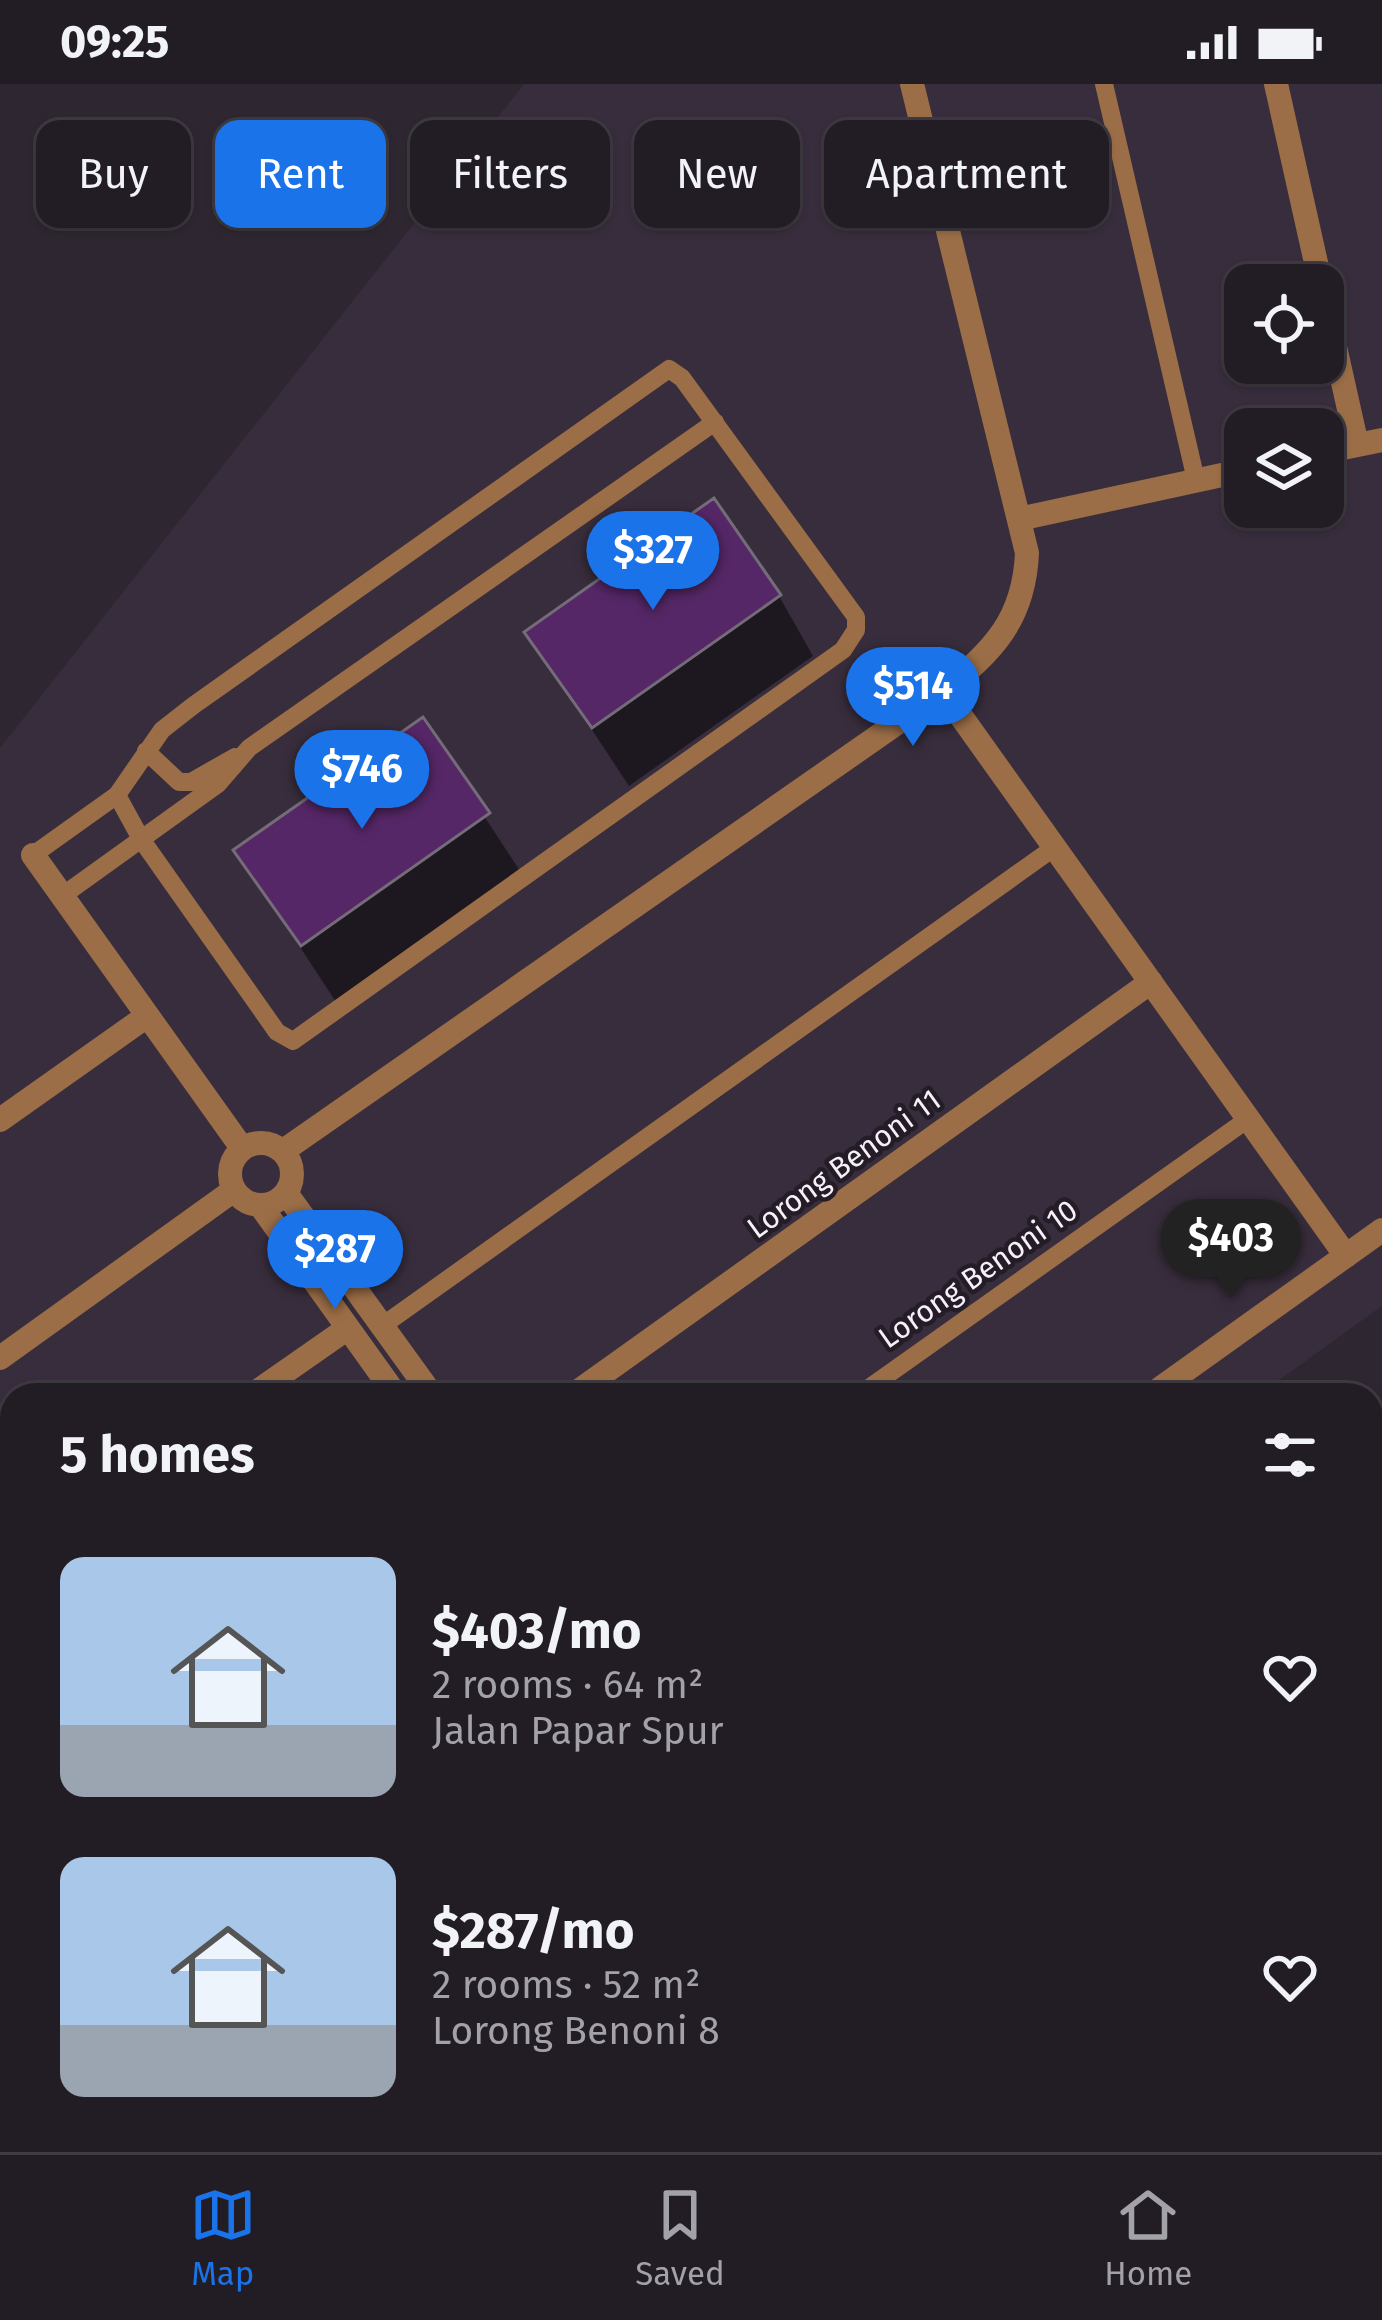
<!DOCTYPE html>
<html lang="en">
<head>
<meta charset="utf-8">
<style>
  :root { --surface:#221d25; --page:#2e2a32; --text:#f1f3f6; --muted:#a2a2a7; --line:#3f3b42; --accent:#1a73e8 }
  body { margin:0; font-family:"Fira Sans",sans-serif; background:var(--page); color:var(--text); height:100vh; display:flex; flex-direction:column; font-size:45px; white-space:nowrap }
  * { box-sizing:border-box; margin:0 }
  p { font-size:39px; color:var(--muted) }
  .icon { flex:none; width:66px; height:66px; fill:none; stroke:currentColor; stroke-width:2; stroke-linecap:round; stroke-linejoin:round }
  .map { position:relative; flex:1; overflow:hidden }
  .drawer { position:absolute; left:0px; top:1299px; width:1383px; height:771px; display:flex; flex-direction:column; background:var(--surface); border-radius:36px 36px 0 0; box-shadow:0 3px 9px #0004,0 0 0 3px var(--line) }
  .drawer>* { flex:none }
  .hud { position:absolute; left:36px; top:36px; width:1311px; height:108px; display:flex; gap:24px }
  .tools { position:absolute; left:1224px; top:180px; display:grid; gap:24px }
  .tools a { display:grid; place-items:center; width:120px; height:120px; border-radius:24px; background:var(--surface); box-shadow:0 3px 9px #0004,0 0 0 3px var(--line); font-size:60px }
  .price { position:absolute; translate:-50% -102px; padding:0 27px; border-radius:42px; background:var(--accent); color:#fff; font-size:39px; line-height:78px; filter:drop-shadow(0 3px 6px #0008) }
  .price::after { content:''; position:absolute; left:50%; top:72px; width:36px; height:27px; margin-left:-18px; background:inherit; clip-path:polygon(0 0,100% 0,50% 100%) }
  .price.selected { background:#222; color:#fff }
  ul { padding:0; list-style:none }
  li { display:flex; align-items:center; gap:36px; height:300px; padding:0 60px }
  li span { display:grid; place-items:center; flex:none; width:336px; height:240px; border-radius:24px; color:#555 }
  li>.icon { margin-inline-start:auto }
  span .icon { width:144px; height:144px; fill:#fffc; stroke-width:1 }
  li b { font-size:51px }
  h2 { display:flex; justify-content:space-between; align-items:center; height:144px; padding:0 60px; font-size:51px }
  .pill { padding:0 42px; border-radius:24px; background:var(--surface); box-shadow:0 3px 9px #0004,0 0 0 3px var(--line); font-size:42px; line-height:108px }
  .pill.selected { background:var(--accent); color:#fff }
  .status { display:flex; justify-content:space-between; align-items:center; height:84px; padding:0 60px; background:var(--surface); direction:ltr }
  .status svg { height:33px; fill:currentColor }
  .dock { display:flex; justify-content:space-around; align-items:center; height:168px; border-top:3px solid var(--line); background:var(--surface); font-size:33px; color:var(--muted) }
  .dock a { display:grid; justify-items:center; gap:6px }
  .dock .selected { color:var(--accent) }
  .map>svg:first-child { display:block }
  .built { fill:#382d3c; fill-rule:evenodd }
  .shadow { fill:#0007 }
  .building { fill:#562767; stroke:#746c78; stroke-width:3 }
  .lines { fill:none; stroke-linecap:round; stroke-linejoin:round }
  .lane { stroke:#9b6e47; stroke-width:18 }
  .street { stroke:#9b6e47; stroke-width:24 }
  .primary { stroke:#f4bb8c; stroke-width:30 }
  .labels { text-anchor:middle; stroke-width:9; stroke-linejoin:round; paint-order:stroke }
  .street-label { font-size:30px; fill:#f6f1f8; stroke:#241d27 }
</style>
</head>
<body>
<div class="status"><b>09:25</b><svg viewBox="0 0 49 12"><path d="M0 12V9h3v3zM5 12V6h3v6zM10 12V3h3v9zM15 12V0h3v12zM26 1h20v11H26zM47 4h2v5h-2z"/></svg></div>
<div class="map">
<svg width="1382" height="2068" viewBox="0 0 1382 2068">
  <rect width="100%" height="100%" fill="#2e2731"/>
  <path class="built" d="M524 0H1382V1222L1258 1311H12V2058H220L206 2068H0V664ZM1245 201H1323V279H1245ZM1245 345H1323V423H1245Z
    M603 2058H987L992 2068H587Z"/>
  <path class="shadow" d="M779 512 813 572 629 702 528 549Z
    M422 637 522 790 338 921 237 767Z"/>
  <path class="building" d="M714 414 781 511 592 644 524 548Z
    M423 633 490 729 301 862 233 766Z"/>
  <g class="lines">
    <path class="lane" d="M1104 0 1196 396
      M146 667 179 698H191L235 673
      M33 771 117 711 162 646 194 621 669 285 682 294 856 533V546L843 566 293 957 277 948 141 755 117 711
      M62 812 218 700 249 664 715 338
      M382 1242 1055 763
      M859 1311 1248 1035"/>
    <path class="street" d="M1276 0 1321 201
      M1323 209 1357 361
      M1323 368 1382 356
      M1019 435 1245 386
      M943 607 1346 1172
      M33 771 242 1064
      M0 1036 147 932
      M230 1090a31 31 0 1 1 62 0a31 31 0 1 1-62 0Z
      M283 1067 943 607C993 567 1024 536 1027 469L912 0
      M286 1109 432 1311
      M260 1121 396 1311
      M0 1274 234 1106
      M252 1311 348 1244
      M573 1311 1151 898
      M1151 1311 1382 1146
      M0 1489 12 1480
      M0 1714 12 1705
      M0 1922 12 1913
      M0 1962 12 1980
      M86 2068 100 2058
      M681 2068 692 2060"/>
    <path class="primary" d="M1371 1360 1382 1352
      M370 2068 383 2058
      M438 2068 452 2058"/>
  </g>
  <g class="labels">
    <g class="street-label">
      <text transform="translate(844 1080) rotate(-36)" y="10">Lorong Benoni 11</text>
      <text transform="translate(978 1190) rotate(-35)" y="10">Lorong Benoni 10</text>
    </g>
  </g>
</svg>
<div class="tools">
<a><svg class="icon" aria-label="locate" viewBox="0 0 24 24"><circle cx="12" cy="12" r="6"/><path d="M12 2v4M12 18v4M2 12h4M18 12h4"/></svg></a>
<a><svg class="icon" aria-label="layers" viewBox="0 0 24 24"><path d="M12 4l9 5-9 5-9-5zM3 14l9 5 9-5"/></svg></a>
</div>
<b class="price" style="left:653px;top:529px">$327</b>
<b class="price" style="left:913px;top:665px">$514</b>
<b class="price" style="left:362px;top:748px">$746</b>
<b class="price selected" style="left:1231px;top:1217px">$403</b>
<b class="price" style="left:335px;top:1228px">$287</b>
<div class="hud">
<a class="pill">Buy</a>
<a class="pill selected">Rent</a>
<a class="pill">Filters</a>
<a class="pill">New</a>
<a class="pill">Apartment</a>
</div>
<section class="drawer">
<h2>5 homes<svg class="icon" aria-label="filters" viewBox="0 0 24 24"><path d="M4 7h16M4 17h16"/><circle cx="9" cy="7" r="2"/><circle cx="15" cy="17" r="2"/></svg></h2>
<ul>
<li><span style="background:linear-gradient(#a9c7e8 70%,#9aa5b1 0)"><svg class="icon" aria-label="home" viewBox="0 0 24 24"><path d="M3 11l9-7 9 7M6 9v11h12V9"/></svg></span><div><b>$403/mo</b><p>2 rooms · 64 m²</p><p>Jalan Papar Spur</p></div><svg class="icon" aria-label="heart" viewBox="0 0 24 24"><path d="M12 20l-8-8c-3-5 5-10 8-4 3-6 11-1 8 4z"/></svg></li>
<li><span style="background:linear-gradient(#a9c7e8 70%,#9aa5b1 0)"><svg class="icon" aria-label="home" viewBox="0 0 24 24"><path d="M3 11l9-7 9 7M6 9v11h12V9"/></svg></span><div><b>$287/mo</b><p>2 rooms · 52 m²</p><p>Lorong Benoni 8</p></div><svg class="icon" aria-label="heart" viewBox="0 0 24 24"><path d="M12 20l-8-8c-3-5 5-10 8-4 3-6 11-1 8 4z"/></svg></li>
</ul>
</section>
</div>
<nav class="dock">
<a class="selected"><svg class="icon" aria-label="map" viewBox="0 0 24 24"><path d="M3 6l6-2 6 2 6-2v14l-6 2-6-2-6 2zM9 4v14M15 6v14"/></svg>Map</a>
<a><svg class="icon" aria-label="saved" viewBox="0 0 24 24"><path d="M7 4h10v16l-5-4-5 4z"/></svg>Saved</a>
<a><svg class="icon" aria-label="home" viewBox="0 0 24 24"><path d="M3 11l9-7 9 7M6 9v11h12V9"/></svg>Home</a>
</nav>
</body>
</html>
